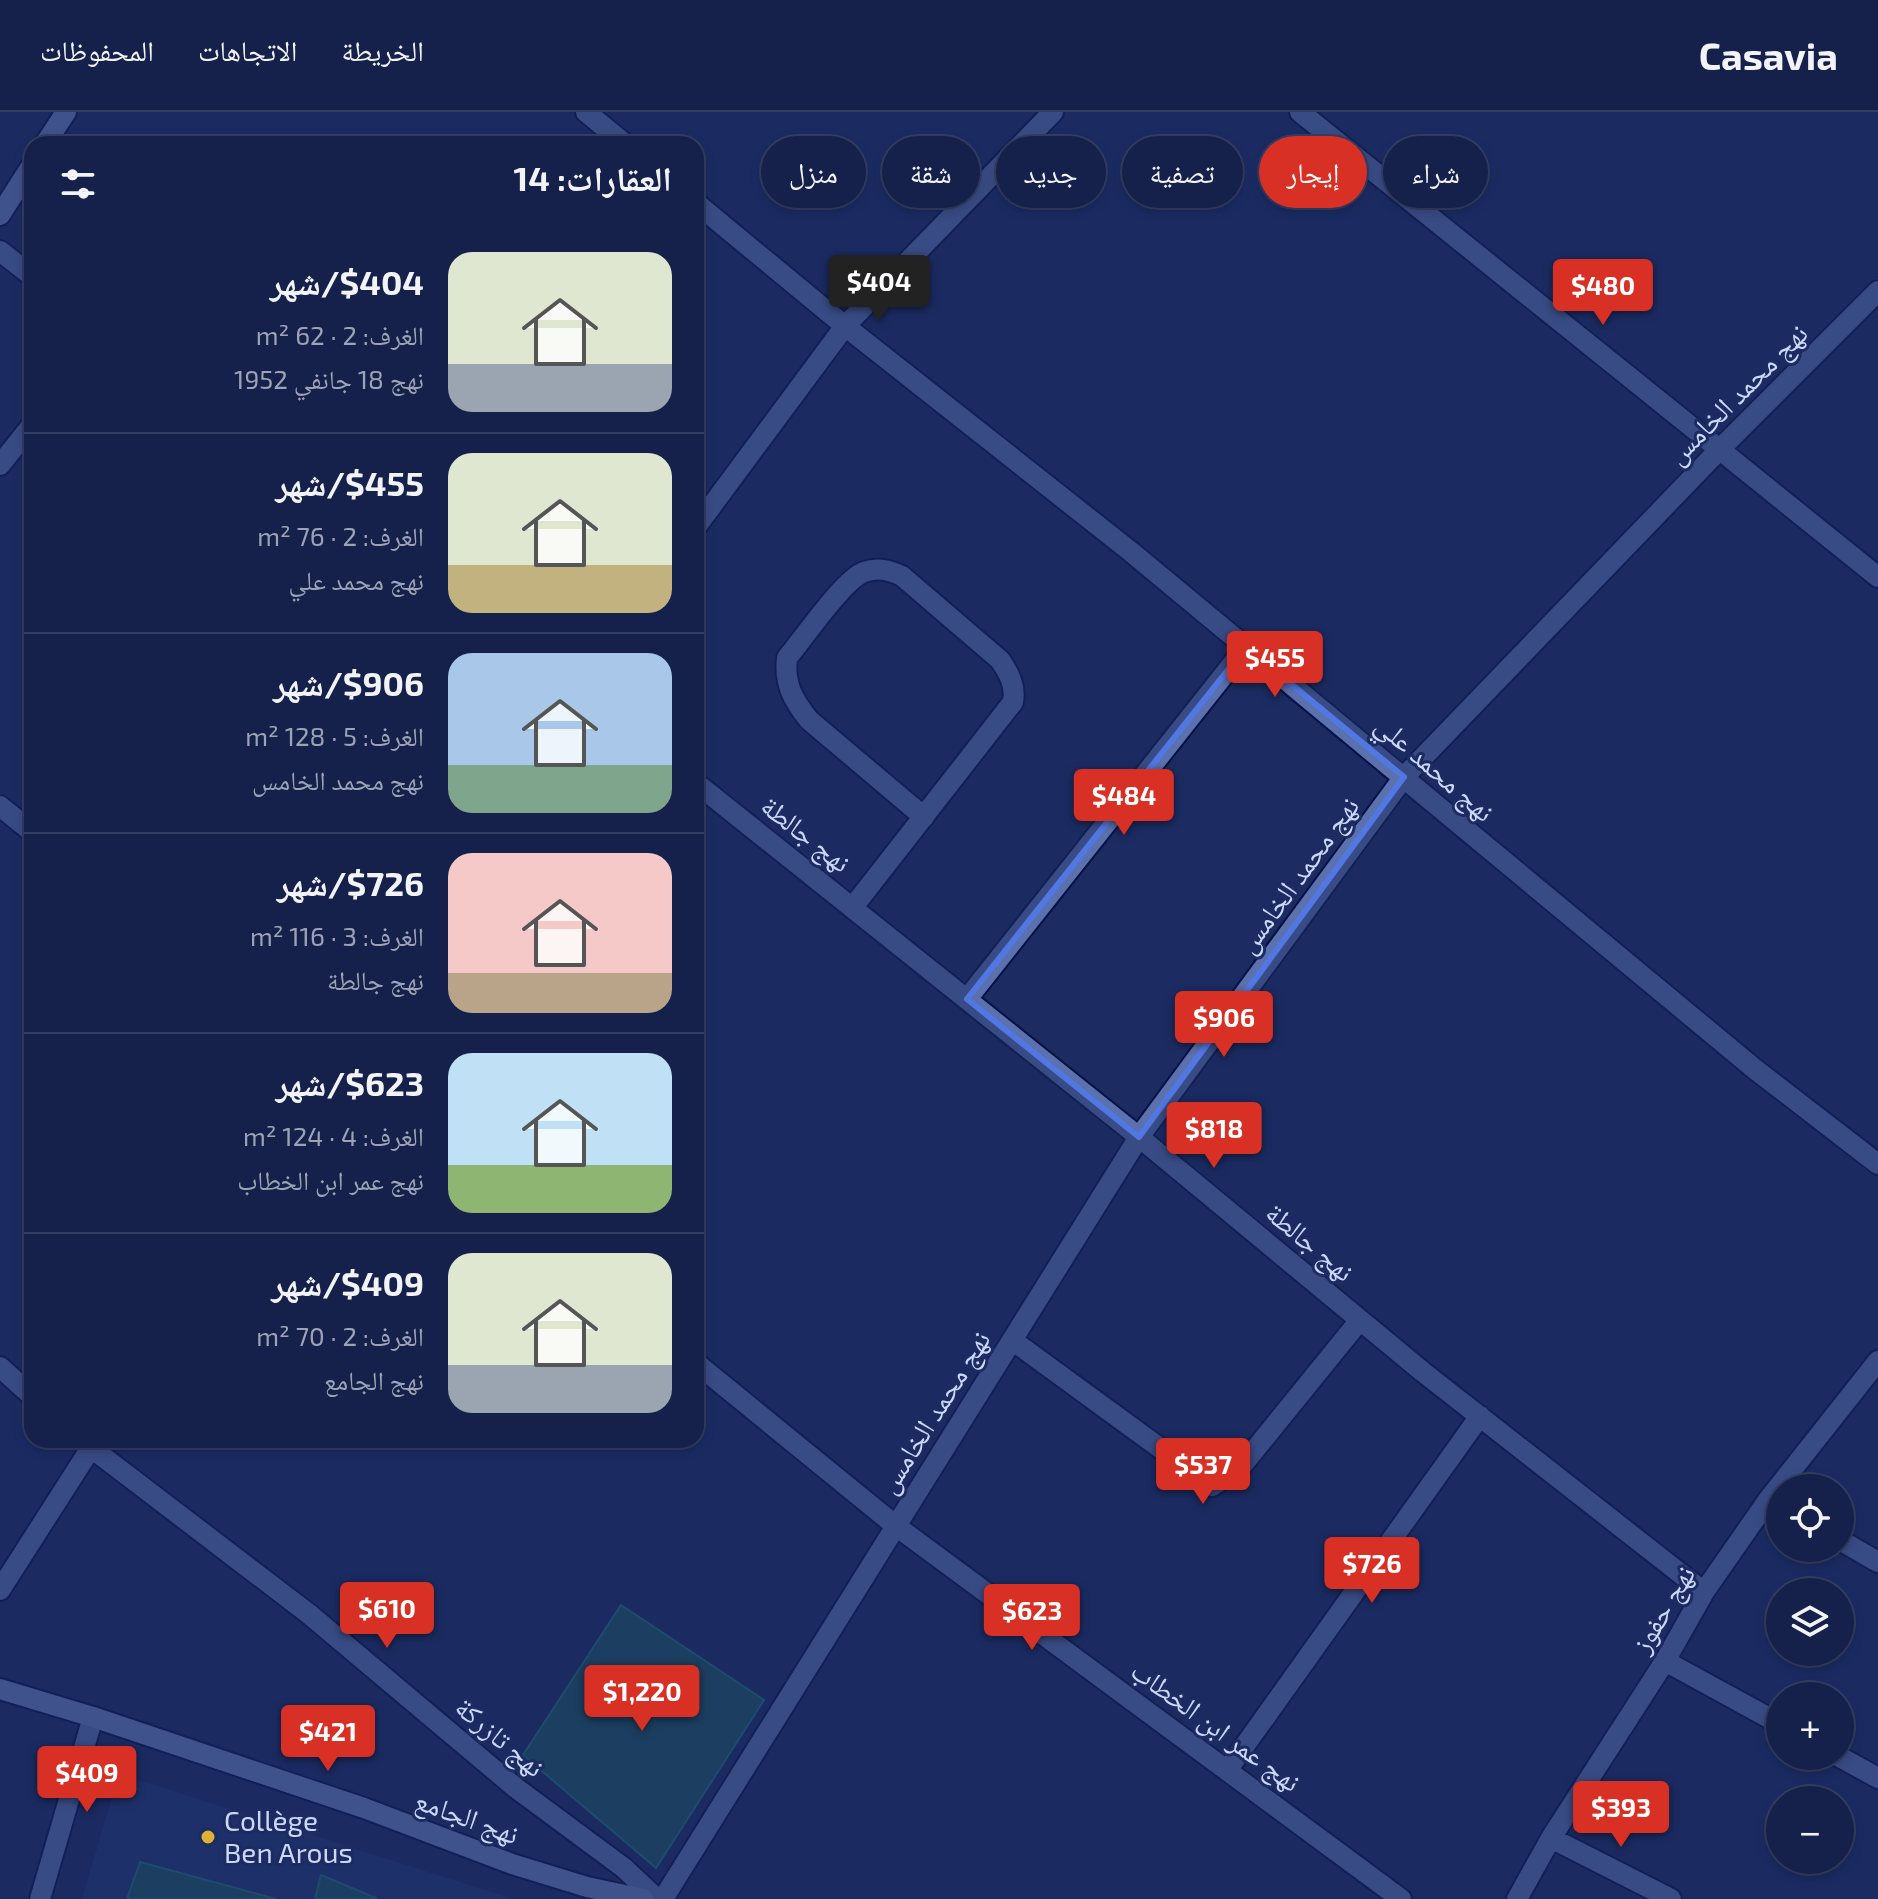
<!DOCTYPE html>
<html lang="ar">
<head>
<meta charset="utf-8">
<style>
  :root { --surface:#15214a; --page:#222e54; --text:#f1f3f6; --muted:#9da3b5; --line:#343e62; --accent:#d93025 }
  body { margin:0; font-family:"Exo 2","Noto Naskh Arabic",sans-serif; background:var(--page); color:var(--text); direction:rtl; height:100vh; display:flex; flex-direction:column; font-size:30px; white-space:nowrap }
  * { box-sizing:border-box; margin:0 }
  p { font-size:26px; color:var(--muted) }
  .icon { flex:none; width:44px; height:44px; fill:none; stroke:currentColor; stroke-width:2; stroke-linecap:round; stroke-linejoin:round }
  .map { position:relative; flex:1; overflow:hidden; direction:ltr }
  .details { position:absolute; left:24px; top:24px; width:680px; height:1312px; display:flex; flex-direction:column; background:var(--surface); border-radius:24px; box-shadow:0 4px 12px #0003,0 0 0 2px var(--line); direction:rtl }
  .details>* { flex:none }
  .hud { position:absolute; left:728px; top:24px; width:760px; height:72px; direction:rtl; display:flex; gap:16px }
  .controls { position:absolute; left:1766px; top:1362px; display:grid; gap:16px }
  .controls a { display:grid; place-items:center; width:88px; height:88px; border-radius:50%; background:var(--surface); box-shadow:0 4px 12px #0003,0 0 0 2px var(--line); font-size:40px }
  .price { position:absolute; translate:-50% -68px; padding:0 18px; border-radius:8px; background:var(--accent); color:#fff; font-size:26px; line-height:52px; filter:drop-shadow(0 2px 4px #0008) }
  .price::after { content:''; position:absolute; left:50%; top:48px; width:24px; height:18px; margin-left:-12px; background:inherit; clip-path:polygon(0 0,100% 0,50% 100%) }
  .price.selected { background:#222; color:#fff }
  ul { padding:0; list-style:none }
  li { display:flex; align-items:center; gap:24px; height:200px; padding:0 32px }
  li+li { border-top:2px solid var(--line) }
  li span { display:grid; place-items:center; flex:none; width:224px; height:160px; border-radius:24px; color:#555 }
  li>.icon { margin-inline-start:auto }
  span .icon { width:96px; height:96px; fill:#fffc; stroke-width:1 }
  li b { font-size:34px }
  h2 { display:flex; justify-content:space-between; align-items:center; height:96px; padding:0 32px; font-size:34px }
  .pill { padding:0 28px; border-radius:36px; background:var(--surface); box-shadow:0 4px 12px #0003,0 0 0 2px var(--line); font-size:28px; line-height:72px }
  .pill.selected { background:var(--accent); color:#fff }
  header { display:flex; align-items:center; gap:48px; box-sizing:border-box; height:112px; padding:0 40px; background:var(--surface); border-bottom:2px solid var(--line) }
  header strong { font-size:38px }
  nav { display:flex; gap:44px; margin-inline-start:auto; font-size:28px }
  .map>svg:first-child { display:block }
  .built { fill:#233572 }
  .building { fill:#1d555d; stroke:#1e727d; stroke-width:2 }
  .lines { fill:none; stroke-linecap:round; stroke-linejoin:round }
  .lane-casing { stroke:#071145; stroke-width:24 }
  .street-casing { stroke:#071145; stroke-width:24 }
  .secondary-casing { stroke:#071145; stroke-width:24 }
  .lane { stroke:#5b71ad; stroke-width:20 }
  .street { stroke:#5b71ad; stroke-width:20 }
  .secondary { stroke:#6b82bf; stroke-width:20 }
  .marked { fill:none; stroke:#5177e2; stroke-width:6; stroke-linejoin:round }
  .poi-dot { fill:#ddb133; stroke:#1c2c62; stroke-width:3 }
  .labels { text-anchor:middle; stroke-width:6; stroke-linejoin:round; paint-order:stroke }
  .street-label { font-size:28px; fill:#cbd8fa; stroke:#1c2c62 }
  .poi-label { font-size:28px; fill:#cbd8fa; stroke:#1c2c62; text-anchor:start }
</style>
</head>
<body>
<header>
<strong>Casavia</strong>
<nav><a>الخريطة</a><a>الاتجاهات</a><a>المحفوظات</a></nav>
</header>
<div class="map">
<svg width="1878" height="1787" viewBox="0 0 1878 1787">
  <rect width="100%" height="100%" fill="#1c2c62"/>
  <path class="built" d="M119 1662 513 1787H82Z"/>
  <path class="building" d="M621 1493 764 1588 656 1756 523 1643Z
    M140 1750 276 1787H127Z
    M321 1763 378 1787H315Z"/>
  <g class="lines">
    <defs>
      <path id="lane" d="M0 353 32 313
        M853 795 1013 590C1016 574 1009 561 1000 548L902 464C889 458 878 455 864 460 844 467 803 527 787 546 784 572 793 588 809 608L924 705"/>
      <path id="street" d="M586 0 625 32
        M1300 0 1878 465
        M696 91 845 214 1130 439 1756 958 1878 1052
        M0 139 32 164
        M696 415 845 214 1053 0
        M696 671 1139 1025 1423 1260 1704 1480
        M0 694 32 720
        M967 887 1246 535
        M1012 1228 1212 1374 1240 1356 1360 1208
        M696 1251 896 1414 1401 1787
        M0 1255 32 1284
        M81 1328 309 1502 516 1676 624 1756 657 1787
        M1840 1428 1878 1450
        M0 1478 96 1328
        M1665 1549 1780 1612
        M1838 1644 1878 1666
        M1228 1657 1480 1304
        M1551 1726 1671 1787
        M40 1787 93 1605
        M663 1787 1139 1025 1404 665 1719 338 1878 179
        M1517 1787 1551 1726 1665 1549 1704 1480 1768 1388 1878 1249"/>
      <path id="secondary" d="M45 32 66 0
        M0 103 32 53
        M0 1577 93 1605 364 1696 512 1752 587 1775 643 1787"/>
    </defs>
    <use href="#lane" class="lane-casing"/>
    <use href="#street" class="street-casing"/>
    <use href="#secondary" class="secondary-casing"/>
    <use href="#lane" class="lane"/>
    <use href="#street" class="street"/>
    <use href="#secondary" class="secondary"/>
  </g>
  <path d="M0 0H1878V1787H0ZM1246 535 1404 665 1139 1025 967 887Z" fill="#1c2c62" fill-opacity=".55" fill-rule="evenodd"/>
  <path class="marked" d="M1246 535 1404 665 1139 1025 967 887Z"/>
  <circle class="poi-dot" cx="208" cy="1725" r="8"/>
  <g class="labels">
    <g class="street-label">
      <text transform="translate(1737 282) rotate(-45)" y="10">نهج محمد الخامس</text>
      <text transform="translate(1435 656) rotate(41)" y="10">نهج محمد علي</text>
      <text transform="translate(806 722) rotate(38)" y="10">نهج جالطة</text>
      <text transform="translate(1298 763) rotate(-54)" y="10">نهج محمد الخامس</text>
      <text transform="translate(1310 1130) rotate(40)" y="10">نهج جالطة</text>
      <text transform="translate(934 1300) rotate(-58)" y="10">نهج محمد الخامس</text>
      <text transform="translate(1663 1497) rotate(-59)" y="10">نهج حفوز</text>
      <text transform="translate(1216 1614) rotate(36)" y="10">نهج عمر ابن الخطاب</text>
      <text transform="translate(500 1625) rotate(40)" y="10">نهج تازركة</text>
      <text transform="translate(467 1705) rotate(20)" y="10">نهج الجامع</text>
    </g>
    <g class="poi-label">
      <text x="224" y="1719">Collège<tspan x="224" dy="32">Ben Arous</tspan></text>
    </g>
  </g>
</svg>
<div class="controls">
<a><svg class="icon" aria-label="locate" viewBox="0 0 24 24"><circle cx="12" cy="12" r="6"/><path d="M12 2v4M12 18v4M2 12h4M18 12h4"/></svg></a>
<a><svg class="icon" aria-label="layers" viewBox="0 0 24 24"><path d="M12 4l9 5-9 5-9-5zM3 14l9 5 9-5"/></svg></a>
<a>+</a>
<a>−</a>
</div>
<b class="price selected" style="left:879px;top:211px">$404</b>
<b class="price" style="left:1603px;top:215px">$480</b>
<b class="price" style="left:1275px;top:587px">$455</b>
<b class="price" style="left:1124px;top:725px">$484</b>
<b class="price" style="left:1224px;top:947px">$906</b>
<b class="price" style="left:1214px;top:1058px">$818</b>
<b class="price" style="left:1203px;top:1394px">$537</b>
<b class="price" style="left:1372px;top:1493px">$726</b>
<b class="price" style="left:387px;top:1538px">$610</b>
<b class="price" style="left:1032px;top:1540px">$623</b>
<b class="price" style="left:642px;top:1621px">$1,220</b>
<b class="price" style="left:328px;top:1661px">$421</b>
<b class="price" style="left:87px;top:1702px">$409</b>
<b class="price" style="left:1621px;top:1737px">$393</b>
<div class="hud">
<a class="pill">شراء</a>
<a class="pill selected">إيجار</a>
<a class="pill">تصفية</a>
<a class="pill">جديد</a>
<a class="pill">شقة</a>
<a class="pill">منزل</a>
</div>
<section class="details">
<h2>العقارات: 14<svg class="icon" aria-label="filters" viewBox="0 0 24 24"><path d="M4 7h16M4 17h16"/><circle cx="9" cy="7" r="2"/><circle cx="15" cy="17" r="2"/></svg></h2>
<ul>
<li><span style="background:linear-gradient(#dfe7d0 70%,#9aa5b1 0)"><svg class="icon" aria-label="home" viewBox="0 0 24 24"><path d="M3 11l9-7 9 7M6 9v11h12V9"/></svg></span><div><b>$404/شهر</b><p>الغرف: 2 · 62 m²</p><p>نهج 18 جانفي 1952</p></div></li>
<li><span style="background:linear-gradient(#dfe7d0 70%,#c2b280 0)"><svg class="icon" aria-label="home" viewBox="0 0 24 24"><path d="M3 11l9-7 9 7M6 9v11h12V9"/></svg></span><div><b>$455/شهر</b><p>الغرف: 2 · 76 m²</p><p>نهج محمد علي</p></div></li>
<li><span style="background:linear-gradient(#a9c7e8 70%,#7fa58c 0)"><svg class="icon" aria-label="home" viewBox="0 0 24 24"><path d="M3 11l9-7 9 7M6 9v11h12V9"/></svg></span><div><b>$906/شهر</b><p>الغرف: 5 · 128 m²</p><p>نهج محمد الخامس</p></div></li>
<li><span style="background:linear-gradient(#f6c9c9 75%,#b9a48a 0)"><svg class="icon" aria-label="home" viewBox="0 0 24 24"><path d="M3 11l9-7 9 7M6 9v11h12V9"/></svg></span><div><b>$726/شهر</b><p>الغرف: 3 · 116 m²</p><p>نهج جالطة</p></div></li>
<li><span style="background:linear-gradient(#bfe0f5 70%,#8fb573 0)"><svg class="icon" aria-label="home" viewBox="0 0 24 24"><path d="M3 11l9-7 9 7M6 9v11h12V9"/></svg></span><div><b>$623/شهر</b><p>الغرف: 4 · 124 m²</p><p>نهج عمر ابن الخطاب</p></div></li>
<li><span style="background:linear-gradient(#dfe7d0 70%,#9aa5b1 0)"><svg class="icon" aria-label="home" viewBox="0 0 24 24"><path d="M3 11l9-7 9 7M6 9v11h12V9"/></svg></span><div><b>$409/شهر</b><p>الغرف: 2 · 70 m²</p><p>نهج الجامع</p></div></li>
</ul>
</section>
</div>
</body>
</html>
